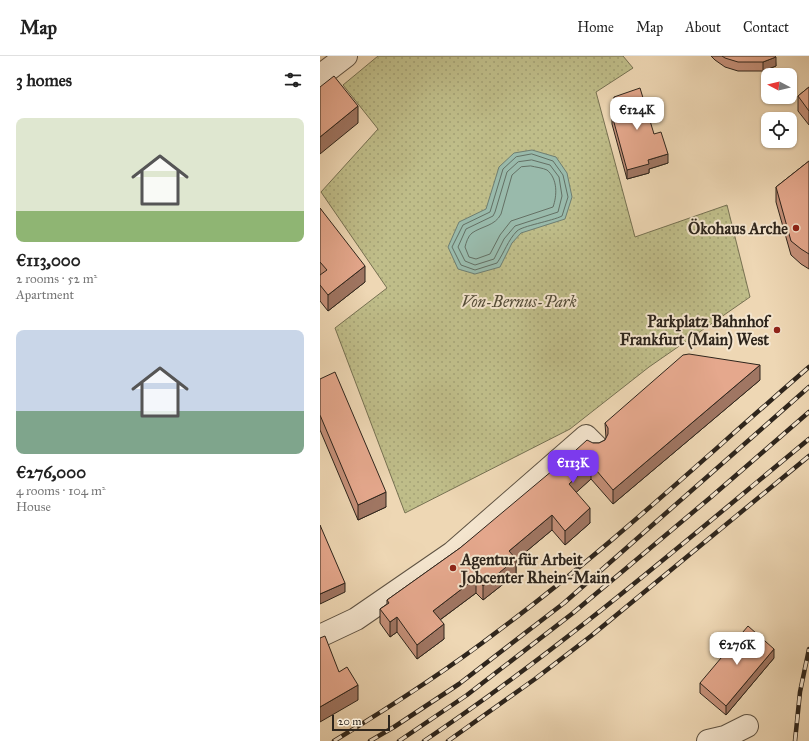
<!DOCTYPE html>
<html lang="en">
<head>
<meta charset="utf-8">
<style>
  :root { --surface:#fff; --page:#f2f2f2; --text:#222; --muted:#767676; --line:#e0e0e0; --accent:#7c3aed }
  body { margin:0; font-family:"IM FELL Great Primer",serif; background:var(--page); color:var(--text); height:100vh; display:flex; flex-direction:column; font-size:15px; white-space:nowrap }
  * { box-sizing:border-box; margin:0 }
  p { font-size:13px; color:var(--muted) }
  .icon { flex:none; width:22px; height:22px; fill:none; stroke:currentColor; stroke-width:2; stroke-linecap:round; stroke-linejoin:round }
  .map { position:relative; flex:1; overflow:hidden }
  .details { display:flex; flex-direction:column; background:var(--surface); width:320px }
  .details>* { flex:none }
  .needle { width:26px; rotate:277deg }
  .fabs { position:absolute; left:441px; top:12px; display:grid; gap:8px }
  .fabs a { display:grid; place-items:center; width:36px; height:36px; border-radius:8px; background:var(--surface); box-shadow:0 1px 3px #0004; font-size:20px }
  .scale { position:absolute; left:12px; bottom:10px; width:58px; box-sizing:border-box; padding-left:4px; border:2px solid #2e251c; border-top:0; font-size:11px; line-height:14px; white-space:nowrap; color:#2e251c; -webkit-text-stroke:3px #f4e5ce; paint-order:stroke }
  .price { position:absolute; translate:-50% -34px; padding:0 9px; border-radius:8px; background:#fff; color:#222; font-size:13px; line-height:26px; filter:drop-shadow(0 1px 2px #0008) }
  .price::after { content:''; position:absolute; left:50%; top:24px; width:12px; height:9px; margin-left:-6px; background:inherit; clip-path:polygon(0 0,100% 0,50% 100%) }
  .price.current { background:var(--accent); color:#fff }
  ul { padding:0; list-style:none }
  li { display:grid; align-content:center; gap:8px; height:212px; padding:0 16px }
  li span { display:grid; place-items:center; height:124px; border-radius:8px; color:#555 }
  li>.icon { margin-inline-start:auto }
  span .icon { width:72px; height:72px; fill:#fffc; stroke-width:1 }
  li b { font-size:17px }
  h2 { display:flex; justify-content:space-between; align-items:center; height:48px; padding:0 16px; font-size:17px }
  header { display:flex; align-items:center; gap:24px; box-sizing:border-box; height:56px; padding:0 20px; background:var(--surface); border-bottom:1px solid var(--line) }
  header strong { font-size:19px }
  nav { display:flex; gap:22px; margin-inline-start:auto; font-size:14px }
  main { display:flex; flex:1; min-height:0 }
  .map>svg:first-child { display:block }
  .green { fill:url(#green-dots); stroke:#767152 }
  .water { fill:#99baab; stroke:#6e7e72 }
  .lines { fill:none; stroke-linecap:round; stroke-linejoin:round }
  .shore { stroke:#647064; stroke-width:1 }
  .minor-casing { stroke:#5e5242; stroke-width:24 }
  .minor { stroke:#f4e5ce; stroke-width:22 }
  .rail-casing { stroke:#2e251c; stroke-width:4.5 }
  .rail { stroke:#f4e5ce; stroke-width:3; stroke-dasharray:9; stroke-linecap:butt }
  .wall { fill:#c59079; stroke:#2e251c }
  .shaded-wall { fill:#a07663; stroke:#2e251c }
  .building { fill:#e5a88d; stroke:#2e251c }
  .poi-dot { fill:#8f2418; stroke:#f4e5ce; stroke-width:1.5 }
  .labels { text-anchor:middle; stroke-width:4; stroke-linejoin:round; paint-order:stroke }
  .poi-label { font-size:16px; font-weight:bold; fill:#2e251c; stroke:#f4e5ce; text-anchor:end }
  .park-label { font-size:16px; font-style:italic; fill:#524b37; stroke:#f4e5ce }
</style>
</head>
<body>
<header>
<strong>Map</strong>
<nav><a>Home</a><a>Map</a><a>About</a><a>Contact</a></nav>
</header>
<main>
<section class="details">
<h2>3 homes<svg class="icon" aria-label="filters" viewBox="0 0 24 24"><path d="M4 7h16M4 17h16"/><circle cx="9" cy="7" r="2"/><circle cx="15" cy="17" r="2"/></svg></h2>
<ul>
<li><span style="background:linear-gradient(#dfe7d0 75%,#8fb573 0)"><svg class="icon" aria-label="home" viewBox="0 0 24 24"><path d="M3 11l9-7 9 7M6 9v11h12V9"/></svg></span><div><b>€113,000</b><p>2 rooms · 52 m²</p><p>Apartment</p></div></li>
<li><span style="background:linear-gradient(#c9d6e8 65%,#7fa58c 0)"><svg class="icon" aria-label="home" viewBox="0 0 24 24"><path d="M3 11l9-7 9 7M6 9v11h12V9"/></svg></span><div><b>€276,000</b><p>4 rooms · 104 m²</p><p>House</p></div></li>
</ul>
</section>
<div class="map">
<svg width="489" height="685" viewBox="0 0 489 685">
  <defs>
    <pattern id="green-dots" width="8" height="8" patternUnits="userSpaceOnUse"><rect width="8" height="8" fill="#bfbd89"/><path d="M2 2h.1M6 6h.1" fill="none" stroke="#a4a276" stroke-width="1.8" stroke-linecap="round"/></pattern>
  </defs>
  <rect width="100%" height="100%" fill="#eed7b4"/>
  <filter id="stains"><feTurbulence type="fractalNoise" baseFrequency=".005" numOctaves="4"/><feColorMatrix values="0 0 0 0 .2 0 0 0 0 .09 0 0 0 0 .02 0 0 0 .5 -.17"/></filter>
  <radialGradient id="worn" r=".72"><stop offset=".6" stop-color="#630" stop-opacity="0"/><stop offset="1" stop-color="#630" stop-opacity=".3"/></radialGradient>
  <path class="green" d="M58 0H303L313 12 276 36 315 181 407 149 430 241 329 311 250 373 85 457 15 272 67 232 1 136 58 73 23 29Z"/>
  <path class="water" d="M212 94 236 101 247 117 252 141 245 163 201 177 192 187 180 211 155 218 138 213 128 191 139 166 166 153 179 111 194 97Z"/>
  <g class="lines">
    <path class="shore" d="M212 98 233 105 243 119 248 141 242 160C232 165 202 170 197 175 188 184 184 197 177 207L155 214 141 209 132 191 143 169 170 156 183 113 196 101Z
      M212 104 230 109 239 121 242 140 238 156 195 170 184 183 174 203 155 209 145 205 138 191 146 173 173 160 175 156 187 116 198 106Z
      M211 110C215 111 223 112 227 114 238 123 237 140 233 151L191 165 180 179 170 198 156 203 149 201 145 191C146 187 148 180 152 177 162 170 175 170 181 158L192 119 201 111Z"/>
    <defs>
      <path id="minor" d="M0 20 26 0
        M0 580 36 563 132 497 266 380 276 390
        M388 685 405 681 427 670"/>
    </defs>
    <use href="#minor" class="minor-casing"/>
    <use href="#minor" class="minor"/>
    <defs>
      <path id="rail" d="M14 685C70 651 126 615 178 575 287 494 386 400 489 311
        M50 685 74 671 139 628 244 547 489 331
        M79 685 147 639 253 557 391 441 489 356
        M104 685C240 594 363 487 489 383
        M128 685 215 623 271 580 489 400
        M475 685 480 636 489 593"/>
    </defs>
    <use href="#rail" class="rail-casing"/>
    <use href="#rail" class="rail"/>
  </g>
  <path class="wall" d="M391 0H455L456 10 443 15H418L405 11 395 4Z
    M489 31V69L478 55V40Z
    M294 41 334 78 348 107 329 113V117L307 123 292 68V59L297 57 294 50Z
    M489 105V213L481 208 471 199 456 146V131Z
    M0 152 45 226 8 255 0 245Z
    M0 323 66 451 38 464 0 374Z
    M440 324 293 448 271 423 256 436 270 467 245 489 232 474 196 504V518L163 544 156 537 120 564 124 583 97 603 77 576 70 581 60 567V553L67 548V544L140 492 273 387H279L285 384 286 382 285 367Z
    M454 602 406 659 380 637V627Z"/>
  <path class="shaded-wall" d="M456 1V10L443 15V6Z
    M38 50V67L0 98V81Z
    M348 98V107L329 113V117L307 123V114L328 104Z
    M45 210V226L8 255V239Z
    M440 309V324L293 448V434Z
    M271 408V423L249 443V428Z
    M66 436V451L38 464V449Z
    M270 452V467L245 489V475Z
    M232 459V474L196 504V518L163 544V530L189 495Z
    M156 522V537L113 569V555Z
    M25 527V536L0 548V538Z
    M77 561V576L70 581V566Z
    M124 568V583L97 603V589Z
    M454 593V602L406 659V650Z
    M38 629V644L0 666V651Z"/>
  <path class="building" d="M402 0H455L456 1 443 6H418L405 2Z
    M14 20 38 50 0 81V31Z
    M489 31V55L478 40Z
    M320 32 334 78 341 76 348 98 328 104 329 108 307 114 292 59 300 56 294 41Z
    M489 105V198L481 193 471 185 456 131Z
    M0 152 45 210 8 239 0 229V219L7 214 0 206Z
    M369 298 440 309 293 434 271 408 249 428 270 452 245 475 232 459 189 495 196 503 163 530 156 522 113 555 124 568 97 589 77 561 70 566 60 553 69 547 67 544 140 492 245 404 267 384 273 387H279L285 384 288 378V372L285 367 363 299Z
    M15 316 66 436 38 449 0 359V323Z
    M0 469 25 527 0 538Z
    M428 570 454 593 406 650 380 627Z
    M5 580 19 616 27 611 38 629 0 651V582Z"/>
  <g class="poi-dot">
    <circle cx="476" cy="172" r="4"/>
    <circle cx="457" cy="274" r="4"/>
    <circle cx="133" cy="512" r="4"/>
  </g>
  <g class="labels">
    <g class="poi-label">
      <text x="468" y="178">Ökohaus Arche</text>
      <text x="449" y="271">Parkplatz Bahnhof<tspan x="449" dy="18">Frankfurt (Main) West</tspan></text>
      <text x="141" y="509" text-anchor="start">Agentur für Arbeit<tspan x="141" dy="18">Jobcenter Rhein-Main</tspan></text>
    </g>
    <g class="park-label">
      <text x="199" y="251">Von-Bernus-Park</text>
    </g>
  </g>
  <rect width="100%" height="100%" filter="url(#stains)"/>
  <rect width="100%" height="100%" fill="url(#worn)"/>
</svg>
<div class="fabs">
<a><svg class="needle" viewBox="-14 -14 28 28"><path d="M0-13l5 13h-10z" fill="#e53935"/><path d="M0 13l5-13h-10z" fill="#767676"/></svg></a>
<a><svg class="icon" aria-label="locate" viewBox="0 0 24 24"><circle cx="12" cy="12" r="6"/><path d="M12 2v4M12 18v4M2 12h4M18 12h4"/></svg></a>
</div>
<div class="scale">20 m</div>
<b class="price" style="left:317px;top:75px">€124K</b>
<b class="price current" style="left:253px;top:428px">€113K</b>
<b class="price" style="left:417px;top:610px">€276K</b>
</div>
</main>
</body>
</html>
